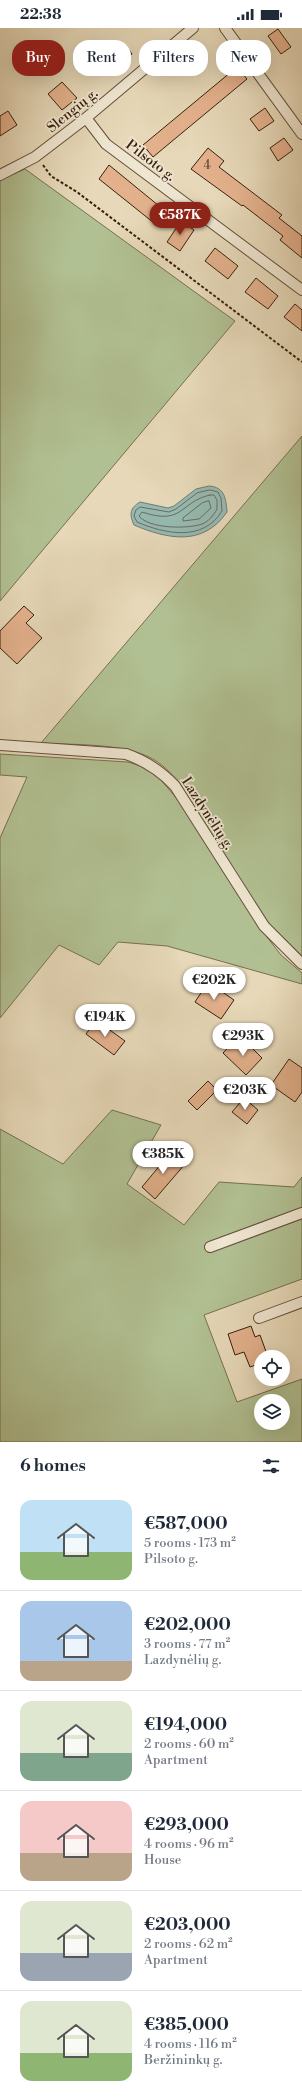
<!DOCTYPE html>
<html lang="en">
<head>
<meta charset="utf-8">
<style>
  :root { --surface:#fff; --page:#f2f2f3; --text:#1f2937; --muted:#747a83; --line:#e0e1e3; --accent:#8f2418 }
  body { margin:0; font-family:"Libre Bodoni",serif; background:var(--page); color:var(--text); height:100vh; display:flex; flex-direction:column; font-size:15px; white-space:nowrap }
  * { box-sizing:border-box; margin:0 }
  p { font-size:13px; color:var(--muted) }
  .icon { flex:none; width:22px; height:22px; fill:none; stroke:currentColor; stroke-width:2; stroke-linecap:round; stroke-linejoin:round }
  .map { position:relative; height:1414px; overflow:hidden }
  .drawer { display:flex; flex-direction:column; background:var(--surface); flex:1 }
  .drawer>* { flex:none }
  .hud { position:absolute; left:12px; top:12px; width:278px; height:36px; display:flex; gap:8px }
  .controls { position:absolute; left:254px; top:1322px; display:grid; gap:8px }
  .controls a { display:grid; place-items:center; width:36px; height:36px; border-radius:50%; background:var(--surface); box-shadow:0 4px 16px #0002; font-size:20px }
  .price { position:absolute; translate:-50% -34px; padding:0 9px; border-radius:14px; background:#fff; color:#222; font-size:13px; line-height:26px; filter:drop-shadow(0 1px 2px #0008) }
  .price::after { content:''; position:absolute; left:50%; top:24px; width:12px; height:9px; margin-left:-6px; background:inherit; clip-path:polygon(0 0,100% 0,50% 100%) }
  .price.current { background:var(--accent); color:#fff }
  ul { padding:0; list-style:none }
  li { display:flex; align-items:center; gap:12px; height:100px; padding:0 20px }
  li+li { border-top:1px solid var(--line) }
  li span { display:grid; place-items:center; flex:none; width:112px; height:80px; border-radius:12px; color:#555 }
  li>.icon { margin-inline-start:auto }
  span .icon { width:48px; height:48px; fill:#fffc; stroke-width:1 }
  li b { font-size:17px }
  h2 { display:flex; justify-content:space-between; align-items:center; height:48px; padding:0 20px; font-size:17px }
  .chip { padding:0 14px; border-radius:16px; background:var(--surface); box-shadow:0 4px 16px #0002; font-size:14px; line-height:36px }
  .chip.current { background:var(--accent); color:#fff }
  .status { display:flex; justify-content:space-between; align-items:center; height:28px; padding:0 20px; background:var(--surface); direction:ltr }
  .status svg { height:11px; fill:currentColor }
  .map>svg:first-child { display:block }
  .green { fill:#b1c092; stroke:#767051; fill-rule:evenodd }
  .water { fill:#96b9b1; stroke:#717c71 }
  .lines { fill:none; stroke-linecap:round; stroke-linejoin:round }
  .shore { stroke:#686d60; stroke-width:1 }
  .building { fill:#e3b18c; stroke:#3a2110 }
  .street-casing { stroke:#654f3a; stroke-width:12 }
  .path { stroke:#3a2110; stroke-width:2; stroke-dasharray:3 2; stroke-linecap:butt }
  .street { stroke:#efe6d1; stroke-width:10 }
  .labels { text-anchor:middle; stroke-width:3.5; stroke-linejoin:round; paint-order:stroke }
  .number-label { font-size:12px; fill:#64452f }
  .street-label { font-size:14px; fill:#3a2110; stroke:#efe6d1 }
</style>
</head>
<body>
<div class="status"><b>22:38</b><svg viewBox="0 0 49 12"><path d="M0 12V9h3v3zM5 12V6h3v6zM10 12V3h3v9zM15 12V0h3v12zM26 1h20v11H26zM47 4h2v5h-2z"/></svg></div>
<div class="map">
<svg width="302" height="1414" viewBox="0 0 302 1414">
  <rect width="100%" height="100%" fill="#e6d8b8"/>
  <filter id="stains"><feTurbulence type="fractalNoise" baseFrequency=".005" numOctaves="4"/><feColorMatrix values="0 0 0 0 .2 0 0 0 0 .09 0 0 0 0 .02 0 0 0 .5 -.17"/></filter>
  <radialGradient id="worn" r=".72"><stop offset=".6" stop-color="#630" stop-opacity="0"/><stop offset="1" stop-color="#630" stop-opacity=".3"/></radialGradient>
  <path class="green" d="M25 141 235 293 0 573V152Z
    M302 408V928L270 897 255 875 179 754C170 744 162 736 151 730 122 715 74 717 41 715Z
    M0 726 128 734 147 740 161 752 179 773 260 900 281 927 302 945V956L167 918 118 914 99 937 59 917 0 990V810L27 749 0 747Z
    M112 1082 161 1097 127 1156 184 1197 219 1154 294 1159 302 1149V1251L204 1287 237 1374 302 1351V1414H0V1101L63 1136ZM261 1373H283V1395H261Z"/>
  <path class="water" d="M209 458C225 459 226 471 227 484 203 519 167 511 134 497 129 486 130 480 140 474L168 480 174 478 196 461Z"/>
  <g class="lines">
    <path class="shore" d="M210 462 218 464 221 470 222 483C203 514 165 506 137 494L134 488 136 482 140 479 169 484 176 481 197 465Z
      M210 467H214L217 472V481C214 487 208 494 202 496 188 501 149 501 139 488L142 484C184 498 179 474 210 467Z
      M209 473 211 480 199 491 183 493V490L202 475Z"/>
  </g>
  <path class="building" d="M278 1 291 19 281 26 268 8Z
    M114 15 119 23 126 17 132 26 112 41 100 26Z
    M237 39 247 51 153 129 143 117Z
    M62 54 77 70 62 82 48 66Z
    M265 80 274 93 259 103 250 91Z
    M8 83 17 97 0 108V88Z
    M284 110 293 122 278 133 270 120Z
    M208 120 224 133 219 139 282 187 279 190 302 208V230L280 212 283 208 243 177 242 178 191 141Z
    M109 137 164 182 154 195 99 151Z
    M181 193 194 202 180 223 167 214Z
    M215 220 238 238 228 251 205 233Z
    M256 250 278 268 268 281 245 264Z
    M295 276 302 282V303L284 289Z
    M24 578 34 587 26 595 42 610 17 636 0 620V603Z
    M208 954 234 972 221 991 195 974Z
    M96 992 125 1013 114 1027 86 1006Z
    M236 1011 246 1021 249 1017 262 1030 246 1047 223 1025Z
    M289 1031 302 1040V1064L295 1074 271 1057Z
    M208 1053 217 1062 197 1082 188 1073Z
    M244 1070 258 1082 247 1096 232 1084Z
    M171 1124 185 1136 155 1171 142 1159Z
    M251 1298 255 1309 260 1307 268 1329H261V1335L250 1339 244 1324 235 1327 228 1306Z"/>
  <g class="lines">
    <defs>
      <path id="street" d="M225 0 302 106
        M86 90 106 116 302 262
        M0 147 35 129 86 90 193 0
        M0 717 126 726C146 733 161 743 175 758L264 898 302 936
        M210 1219 302 1185
        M259 1290 302 1274"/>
    </defs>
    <use href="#street" class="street-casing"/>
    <path class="path" d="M43 137 51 148 77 164 302 334"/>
    <use href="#street" class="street"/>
  </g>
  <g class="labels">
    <g class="number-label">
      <text x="207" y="141">4</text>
    </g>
    <g class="street-label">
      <text transform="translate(72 82) rotate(-39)" y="5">Slengių g.</text>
      <text transform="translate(151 132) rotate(37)" y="5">Pilsoto g.</text>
      <text transform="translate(208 785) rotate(57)" y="5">Lazdynėlių g.</text>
    </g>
  </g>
  <rect width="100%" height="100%" filter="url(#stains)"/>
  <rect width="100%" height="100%" fill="url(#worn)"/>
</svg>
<div class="controls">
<a><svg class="icon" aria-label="locate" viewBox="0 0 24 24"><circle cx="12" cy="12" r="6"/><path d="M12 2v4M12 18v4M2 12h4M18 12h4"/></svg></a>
<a><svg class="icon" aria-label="layers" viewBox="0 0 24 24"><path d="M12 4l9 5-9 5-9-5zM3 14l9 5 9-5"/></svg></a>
</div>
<b class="price current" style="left:180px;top:208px">€587K</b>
<b class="price" style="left:214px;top:973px">€202K</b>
<b class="price" style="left:105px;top:1010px">€194K</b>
<b class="price" style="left:243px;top:1029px">€293K</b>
<b class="price" style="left:245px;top:1083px">€203K</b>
<b class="price" style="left:163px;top:1147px">€385K</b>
<div class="hud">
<a class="chip current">Buy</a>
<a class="chip">Rent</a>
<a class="chip">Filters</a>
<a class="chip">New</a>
</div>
</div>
<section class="drawer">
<h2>6 homes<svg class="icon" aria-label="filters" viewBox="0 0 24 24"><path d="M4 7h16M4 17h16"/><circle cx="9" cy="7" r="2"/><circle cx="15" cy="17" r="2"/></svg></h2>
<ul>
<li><span style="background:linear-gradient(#bfe0f5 65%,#8fb573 0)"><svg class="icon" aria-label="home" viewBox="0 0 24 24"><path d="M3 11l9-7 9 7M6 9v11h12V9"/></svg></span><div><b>€587,000</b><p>5 rooms · 173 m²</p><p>Pilsoto g.</p></div></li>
<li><span style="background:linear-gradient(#a9c7e8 75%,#b9a48a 0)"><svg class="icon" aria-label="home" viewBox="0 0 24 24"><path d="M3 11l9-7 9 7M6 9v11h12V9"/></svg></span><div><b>€202,000</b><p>3 rooms · 77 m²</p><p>Lazdynėlių g.</p></div></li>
<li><span style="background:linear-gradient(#dfe7d0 65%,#7fa58c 0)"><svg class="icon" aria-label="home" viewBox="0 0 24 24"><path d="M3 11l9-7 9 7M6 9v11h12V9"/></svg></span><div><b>€194,000</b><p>2 rooms · 60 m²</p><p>Apartment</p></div></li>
<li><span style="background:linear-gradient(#f6c9c9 65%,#b9a48a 0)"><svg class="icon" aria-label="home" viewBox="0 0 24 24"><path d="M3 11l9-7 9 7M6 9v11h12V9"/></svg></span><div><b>€293,000</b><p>4 rooms · 96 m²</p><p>House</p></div></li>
<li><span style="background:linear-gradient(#dfe7d0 65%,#9aa5b1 0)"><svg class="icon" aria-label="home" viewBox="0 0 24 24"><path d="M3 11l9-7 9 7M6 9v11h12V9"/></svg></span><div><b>€203,000</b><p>2 rooms · 62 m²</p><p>Apartment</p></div></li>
<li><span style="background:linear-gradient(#dfe7d0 65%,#8fb573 0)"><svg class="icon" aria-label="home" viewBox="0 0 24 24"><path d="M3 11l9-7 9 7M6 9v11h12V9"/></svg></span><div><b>€385,000</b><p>4 rooms · 116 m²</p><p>Beržininkų g.</p></div></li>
</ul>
</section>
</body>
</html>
